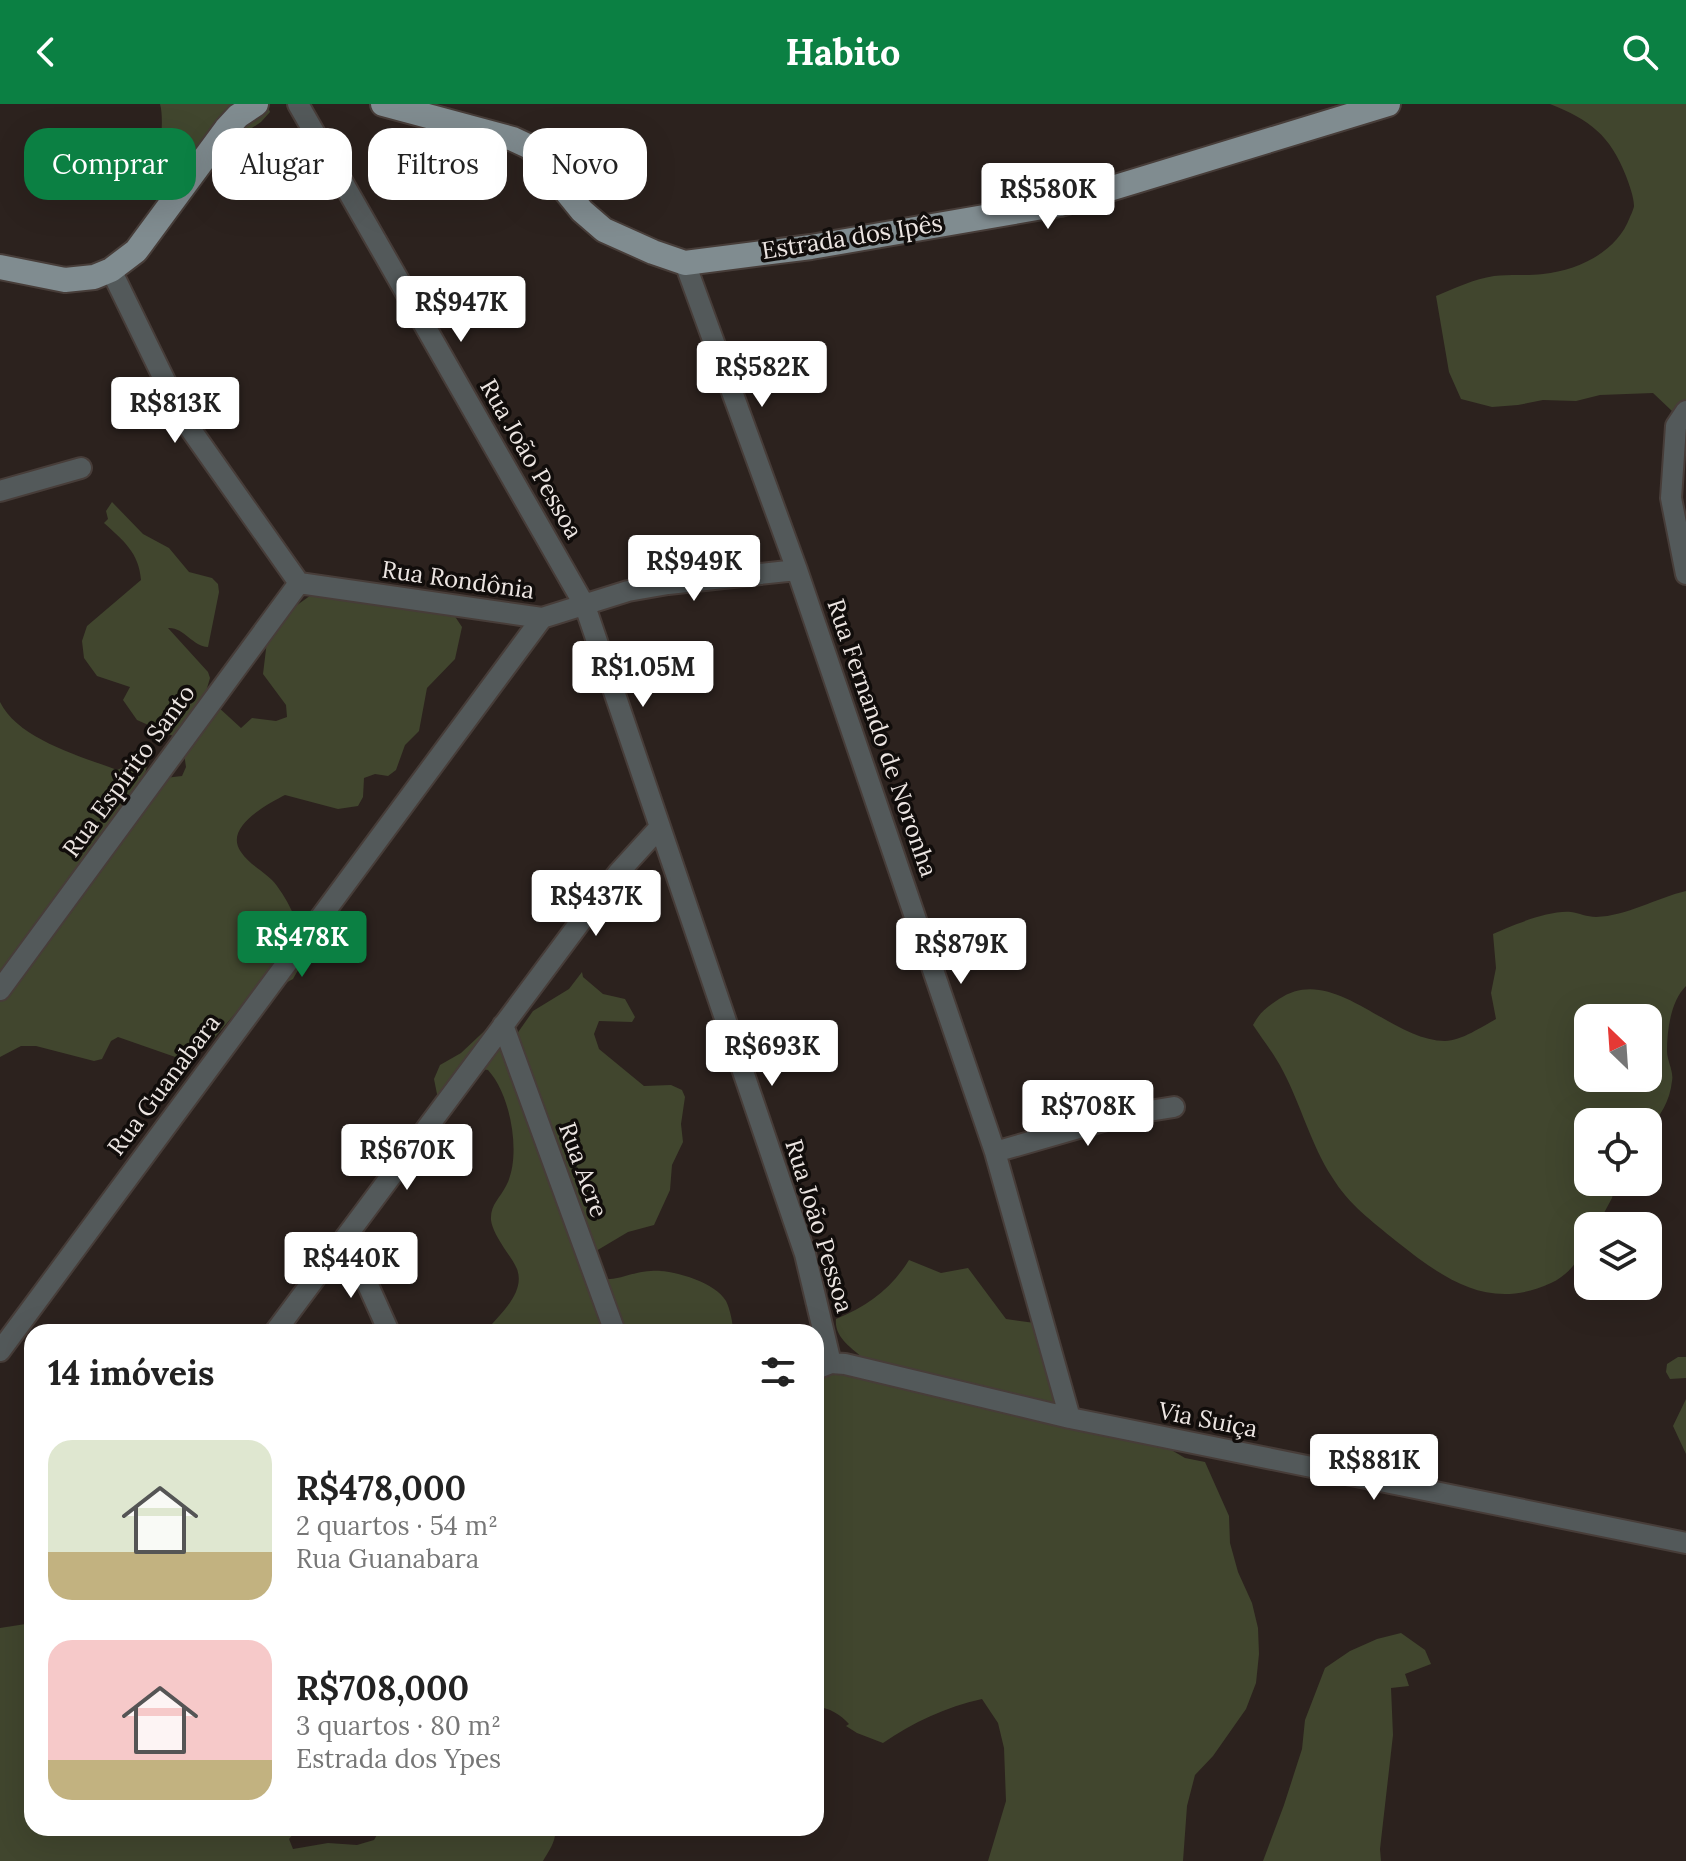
<!DOCTYPE html>
<html lang="pt">
<head>
<meta charset="utf-8">
<style>
  :root { --surface:#fff; --page:#f6f6f6; --text:#222; --muted:#767676; --accent:#0b8043 }
  body { margin:0; font-family:Lora,serif; background:var(--page); color:var(--text); height:100vh; display:flex; flex-direction:column; font-size:30px; white-space:nowrap }
  * { box-sizing:border-box; margin:0 }
  p { font-size:26px; color:var(--muted) }
  .icon { flex:none; width:44px; height:44px; fill:none; stroke:currentColor; stroke-width:2; stroke-linecap:round; stroke-linejoin:round }
  .map { position:relative; flex:1; overflow:hidden }
  .details { position:absolute; left:24px; top:1220px; width:800px; height:512px; display:flex; flex-direction:column; background:var(--surface); border-radius:24px; box-shadow:0 8px 32px #0002 }
  .details>* { flex:none }
  .hud { position:absolute; left:24px; top:24px; width:800px; height:72px; display:flex; gap:16px }
  .needle { width:52px; rotate:335deg }
  .controls { position:absolute; left:1574px; top:900px; display:grid; gap:16px }
  .controls a { display:grid; place-items:center; width:88px; height:88px; border-radius:16px; background:var(--surface); box-shadow:0 8px 32px #0002; font-size:40px }
  .price { position:absolute; translate:-50% -68px; padding:0 18px; border-radius:8px; background:#fff; color:#222; font-size:26px; line-height:52px; filter:drop-shadow(0 2px 4px #0008) }
  .price::after { content:''; position:absolute; left:50%; top:48px; width:24px; height:18px; margin-left:-12px; background:inherit; clip-path:polygon(0 0,100% 0,50% 100%) }
  .price.current { background:var(--accent); color:#fff }
  ul { padding:0; list-style:none }
  li { display:flex; align-items:center; gap:24px; height:200px; padding:0 24px }
  li span { display:grid; place-items:center; flex:none; width:224px; height:160px; border-radius:24px; color:#555 }
  li>.icon { margin-inline-start:auto }
  span .icon { width:96px; height:96px; fill:#fffc; stroke-width:1 }
  li b { font-size:34px }
  h2 { display:flex; justify-content:space-between; align-items:center; height:96px; padding:0 24px; font-size:34px }
  .chip { padding:0 28px; border-radius:24px; background:var(--surface); box-shadow:0 8px 32px #0002; font-size:28px; line-height:72px }
  .chip.current { background:var(--accent); color:#fff }
  header { display:flex; justify-content:space-between; align-items:center; height:104px; padding:0 24px; background:var(--accent); color:#fff; font-size:36px; font-weight:700 }
  .map>svg:first-child { display:block }
  .green { fill:#41462e; fill-rule:evenodd }
  .lines { fill:none; stroke-linecap:round; stroke-linejoin:round }
  .minor-casing { stroke:#473d39; stroke-width:24 }
  .major-casing { stroke:#473d39; stroke-width:28 }
  .minor { stroke:#53595a; stroke-width:20 }
  .major { stroke:#808c90; stroke-width:24 }
  .labels { text-anchor:middle; stroke-width:7; stroke-linejoin:round; paint-order:stroke }
  .street-label { font-size:24px; fill:#ece5e2; stroke:#110d0b }
</style>
</head>
<body>
<header><svg class="icon" aria-label="back" viewBox="0 0 24 24"><path d="M15 5l-7 7 7 7"/></svg>Habito<svg class="icon" aria-label="search" viewBox="0 0 24 24"><circle cx="10" cy="10" r="6"/><path d="M15 15l6 6"/></svg></header>
<div class="map">
<svg width="1686" height="1757" viewBox="0 0 1686 1757">
  <rect width="100%" height="100%" fill="#2c221e"/>
  <path class="green" d="M160 0H267L270 8 261 18 205 55 176 81C150 67 167 26 160 0Z
    M1550 0H1686V314L1672 307 1653 289 1600 291 1576 297 1543 296 1518 301 1492 303 1461 295 1449 268 1436 192C1455 184 1474 175 1494 172 1510 170 1527 172 1543 170 1579 166 1617 148 1630 113 1631 111 1634 104 1634 102 1634 93 1629 80 1626 72 1610 31 1590 16 1550 0Z
    M112 398 143 430 169 444 189 468 212 474 218 480 219 488 208 543C192 542 184 523 168 524L208 568 210 574 205 591 241 624 252 614 276 617 287 613 286 601 263 570 267 537 286 509 325 481 454 511 462 523 455 555 427 584 419 627 405 641 396 666 388 672 375 670 364 674 363 693 358 702 338 705 285 691C268 700 223 723 241 748 250 762 268 769 277 782 292 802 301 827 307 850L293 875 240 904 203 947 181 955 118 933 111 937 102 955 94 957 36 942H21L0 953V598C18 635 80 652 117 666 129 662 132 650 144 647L149 652 145 671 148 676 182 672 186 663 182 636 137 616 123 596 130 583 97 572 84 554 82 537 87 522 141 476C139 449 124 437 104 419L108 415 106 407Z
    M1686 787V882C1671 897 1667 925 1667 947 1667 957 1674 967 1672 977 1670 997 1660 1012 1648 1027V1018H1588V1078H1616L1612 1094 1597 1122H1588C1588 1146 1573 1169 1551 1179 1489 1208 1444 1175 1396 1137 1372 1117 1349 1101 1332 1073 1311 1041 1301 1001 1283 967 1275 951 1263 936 1253 921 1260 908 1267 903 1279 895 1333 858 1390 937 1445 937 1461 937 1483 922 1496 915L1491 889 1496 864 1493 830C1513 821 1549 806 1571 808 1579 809 1587 813 1596 813 1627 812 1656 794 1686 787ZM1588 914H1648V974H1588Z
    M582 868 583 873 603 890 625 895 635 913 632 918 599 917 594 930 599 945 644 982 671 981 682 986 685 993 681 1020 683 1038 672 1061 670 1086 654 1121 628 1128 591 1150 589 1174C619 1179 624 1169 651 1167 671 1165 715 1178 726 1197 730 1205 733 1219 733 1228H485C499 1211 526 1189 517 1165 514 1158 508 1150 504 1144 499 1136 492 1125 491 1116 490 1101 500 1094 506 1082 522 1052 511 991 488 966L480 965 438 995 434 975 440 961 461 949 495 917 514 934 533 907 569 885Z
    M909 1156 941 1169 968 1164 1006 1215 1035 1219 1068 1298 1087 1309 1144 1330 1185 1354 1205 1358 1229 1412 1230 1439 1238 1468 1252 1499 1258 1524 1259 1550 1256 1579 1246 1605 1213 1652 1195 1671 1187 1702 1183 1757H988L1006 1697 1004 1644 998 1619 982 1595C946 1603 913 1618 883 1639L857 1629 846 1622 849 1620C841 1611 829 1603 816 1603V1267L865 1256C852 1244 834 1234 836 1215 868 1202 891 1185 909 1156Z
    M1678 1253H1686V1274L1670 1275 1666 1268 1667 1260Z
    M1686 1295V1350L1673 1322Z
    M32 1519V1724H298L289 1735 293 1745 328 1739 357 1741 374 1736 381 1724H555C557 1736 549 1747 543 1757H0V1524Z
    M1401 1529 1425 1546 1431 1560 1405 1570 1409 1582 1391 1584 1393 1631 1380 1745 1381 1757H1263L1284 1701 1302 1645 1305 1616 1325 1564 1350 1547 1377 1535Z"/>
  <g class="lines">
    <defs>
      <path id="minor" d="M298 0 585 502 805 1150 831 1259
        M685 159 797 466 995 1048 1070 1314
        M111 166 184 316 299 479
        M1686 307 1676 322 1671 394 1686 470
        M0 387 81 364
        M299 479 542 514 628 487 668 480 797 466
        M0 886 299 479
        M503 921 615 1228
        M995 1048 1124 1011 1174 1003
        M339 1143 359 1161 389 1228
        M275 1228 587 809 619 768 660 723
        M0 1247 542 514
        M816 1265 831 1259 845 1260 1070 1314 1686 1439"/>
      <path id="major" d="M383 0 513 35 530 43 582 107 604 126 653 148 685 159 811 143 1060 100 1388 0
        M0 163 65 176 94 173 111 166 136 147 226 25 238 12 256 0"/>
    </defs>
    <use href="#minor" class="minor-casing"/>
    <use href="#major" class="major-casing"/>
    <use href="#minor" class="minor"/>
    <use href="#major" class="major"/>
  </g>
  <g class="labels">
    <g class="street-label">
      <text transform="translate(852 133) rotate(-9)" y="8">Estrada dos Ipês</text>
      <text transform="translate(531 355) rotate(60)" y="8">Rua João Pessoa</text>
      <text transform="translate(458 476) rotate(8)" y="8">Rua Rondônia</text>
      <text transform="translate(882 634) rotate(71)" y="8">Rua Fernando de Noronha</text>
      <text transform="translate(129 667) rotate(-54)" y="8">Rua Espírito Santo</text>
      <text transform="translate(164 981) rotate(-53)" y="8">Rua Guanabara</text>
      <text transform="translate(583 1066) rotate(70)" y="8">Rua Acre</text>
      <text transform="translate(819 1122) rotate(73)" y="8">Rua João Pessoa</text>
      <text transform="translate(1208 1316) rotate(11)" y="8">Via Suiça</text>
    </g>
  </g>
</svg>
<div class="controls">
<a><svg class="needle" viewBox="-14 -14 28 28"><path d="M0-13l5 13h-10z" fill="#e53935"/><path d="M0 13l5-13h-10z" fill="#767676"/></svg></a>
<a><svg class="icon" aria-label="locate" viewBox="0 0 24 24"><circle cx="12" cy="12" r="6"/><path d="M12 2v4M12 18v4M2 12h4M18 12h4"/></svg></a>
<a><svg class="icon" aria-label="layers" viewBox="0 0 24 24"><path d="M12 4l9 5-9 5-9-5zM3 14l9 5 9-5"/></svg></a>
</div>
<b class="price" style="left:1048px;top:127px">R$580K</b>
<b class="price" style="left:461px;top:240px">R$947K</b>
<b class="price" style="left:762px;top:305px">R$582K</b>
<b class="price" style="left:175px;top:341px">R$813K</b>
<b class="price" style="left:694px;top:499px">R$949K</b>
<b class="price" style="left:643px;top:605px">R$1.05M</b>
<b class="price" style="left:596px;top:834px">R$437K</b>
<b class="price current" style="left:302px;top:875px">R$478K</b>
<b class="price" style="left:961px;top:882px">R$879K</b>
<b class="price" style="left:772px;top:984px">R$693K</b>
<b class="price" style="left:1088px;top:1044px">R$708K</b>
<b class="price" style="left:407px;top:1088px">R$670K</b>
<b class="price" style="left:351px;top:1196px">R$440K</b>
<b class="price" style="left:1374px;top:1398px">R$881K</b>
<div class="hud">
<a class="chip current">Comprar</a>
<a class="chip">Alugar</a>
<a class="chip">Filtros</a>
<a class="chip">Novo</a>
</div>
<section class="details">
<h2>14 imóveis<svg class="icon" aria-label="filters" viewBox="0 0 24 24"><path d="M4 7h16M4 17h16"/><circle cx="9" cy="7" r="2"/><circle cx="15" cy="17" r="2"/></svg></h2>
<ul>
<li><span style="background:linear-gradient(#dfe7d0 70%,#c2b280 0)"><svg class="icon" aria-label="home" viewBox="0 0 24 24"><path d="M3 11l9-7 9 7M6 9v11h12V9"/></svg></span><div><b>R$478,000</b><p>2 quartos · 54 m²</p><p>Rua Guanabara</p></div></li>
<li><span style="background:linear-gradient(#f6c9c9 75%,#c2b280 0)"><svg class="icon" aria-label="home" viewBox="0 0 24 24"><path d="M3 11l9-7 9 7M6 9v11h12V9"/></svg></span><div><b>R$708,000</b><p>3 quartos · 80 m²</p><p>Estrada dos Ypes</p></div></li>
</ul>
</section>
</div>
</body>
</html>
